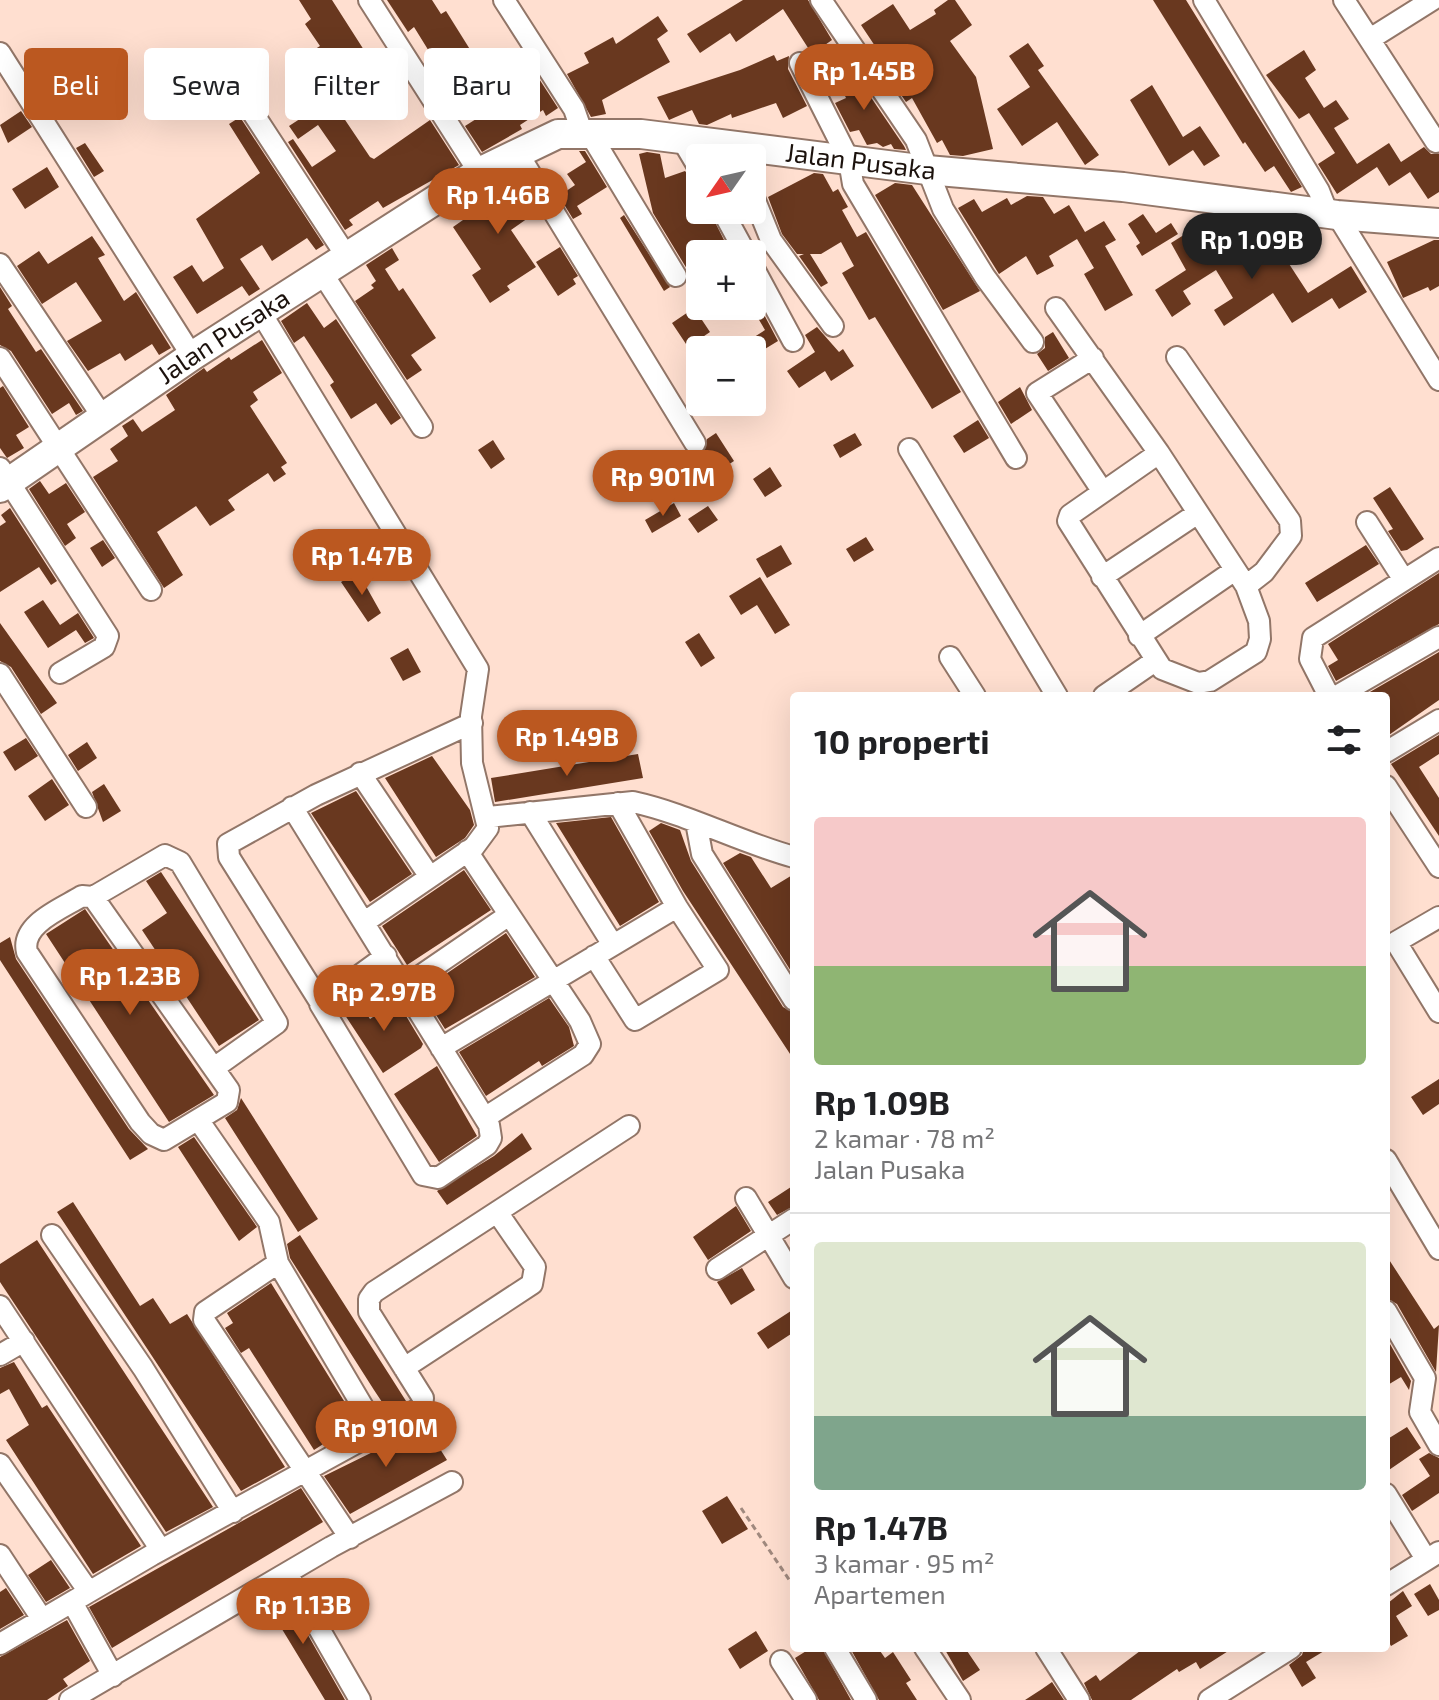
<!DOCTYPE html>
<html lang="id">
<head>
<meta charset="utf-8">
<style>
  :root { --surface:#fff; --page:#f2f2f2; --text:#202124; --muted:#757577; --line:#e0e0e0; --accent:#bb5820 }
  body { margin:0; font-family:"Exo 2",sans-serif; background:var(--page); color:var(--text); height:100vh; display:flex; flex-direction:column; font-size:30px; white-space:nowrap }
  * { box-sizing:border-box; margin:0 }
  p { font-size:26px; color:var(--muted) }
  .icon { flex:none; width:44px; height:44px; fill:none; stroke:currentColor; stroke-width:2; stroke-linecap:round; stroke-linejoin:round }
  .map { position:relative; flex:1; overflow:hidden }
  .drawer { position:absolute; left:790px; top:692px; width:600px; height:960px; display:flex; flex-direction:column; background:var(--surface); border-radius:8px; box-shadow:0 8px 32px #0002 }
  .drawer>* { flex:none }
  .top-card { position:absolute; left:24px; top:48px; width:646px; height:72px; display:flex; gap:16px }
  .needle { width:52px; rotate:236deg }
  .controls { position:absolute; left:686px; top:144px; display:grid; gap:16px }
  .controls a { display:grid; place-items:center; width:80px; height:80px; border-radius:8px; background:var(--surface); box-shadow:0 8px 32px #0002; font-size:40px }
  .price { position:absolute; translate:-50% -68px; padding:0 18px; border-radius:28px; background:var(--accent); color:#fff; font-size:26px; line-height:52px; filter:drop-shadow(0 2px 4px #0008) }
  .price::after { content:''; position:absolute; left:50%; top:48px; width:24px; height:18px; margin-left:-12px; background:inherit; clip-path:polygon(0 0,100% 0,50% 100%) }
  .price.selected { background:#222; color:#fff }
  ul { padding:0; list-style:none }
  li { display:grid; align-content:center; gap:16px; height:424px; padding:0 24px }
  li+li { border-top:2px solid var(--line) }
  li span { display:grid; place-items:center; height:248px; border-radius:8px; color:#555 }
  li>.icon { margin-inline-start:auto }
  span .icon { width:144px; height:144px; fill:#fffc; stroke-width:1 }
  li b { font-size:34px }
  h2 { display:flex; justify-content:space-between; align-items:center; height:96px; padding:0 24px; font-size:34px }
  .pill { padding:0 28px; border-radius:8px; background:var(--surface); box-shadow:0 8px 32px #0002; font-size:28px; line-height:72px }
  .pill.selected { background:var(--accent); color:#fff }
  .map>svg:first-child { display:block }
  .building { fill:#69381f }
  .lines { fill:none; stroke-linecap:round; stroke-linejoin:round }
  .street-casing { stroke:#927668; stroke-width:24 }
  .secondary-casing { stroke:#927668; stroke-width:32 }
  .path { stroke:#a0897e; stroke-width:3; stroke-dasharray:6 4; stroke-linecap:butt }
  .street { stroke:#fff; stroke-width:20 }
  .secondary { stroke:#fff; stroke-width:28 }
  .labels { text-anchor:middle; stroke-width:8; stroke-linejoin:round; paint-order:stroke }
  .street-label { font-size:26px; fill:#1c120d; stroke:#fef1ea }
</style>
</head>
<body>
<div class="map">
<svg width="1439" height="1700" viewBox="0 0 1439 1700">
  <rect width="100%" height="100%" fill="#ffdfd0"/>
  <path class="building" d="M299 0H332L378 72 333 102 370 157 374 159 430 120 459 165 383 208 378 201 349 220 353 225 345 230 288 142 293 139 312 167 336 151 318 125 298 139 289 126 312 111 285 68 320 46 305 24 311 19Z
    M387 0H432L441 14 446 11 496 91 532 68 558 108 546 116 543 110 520 125 522 129 482 152 465 126 484 114 450 62 440 69 414 27 408 32Z
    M743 0H808L832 40 812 54 783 9 736 42 730 33 700 53 687 34Z
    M948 0H955L972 25 950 41 976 77 993 149 963 156 950 155 942 140 937 143 912 98 906 102 873 54 877 52 875 46 861 25 893 4 910 30 936 14 934 10Z
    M1153 0H1186L1302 187 1291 192 1274 166 1265 172 1245 142 1243 144Z
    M658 16 668 31 657 39 670 62 602 100 606 114 591 117 567 74 589 63 584 53 613 37 616 44Z
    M1028 43 1044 66 1038 70 1099 155 1085 165 1057 122 1022 146 997 109 1030 87 1009 56Z
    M1304 50 1316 70 1305 78 1324 108 1336 100 1349 119 1334 128 1357 164 1389 143 1401 162 1424 147 1431 154H1439V192L1428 199 1410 172 1389 186 1377 167 1337 194 1318 164 1335 153 1309 113 1299 119 1266 75Z
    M774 55 777 61 789 56 788 69 807 106 783 118 776 103 732 118 731 114 707 125 699 124 692 110 669 120 657 97 740 70Z
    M849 65 904 146 906 150 894 149 891 144 883 147 877 143 867 145 859 130 850 132 835 103 846 98 834 72Z
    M1152 85 1183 137 1200 126 1220 156 1204 166 1193 150 1169 166 1130 100Z
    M21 111 32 127 8 143 0 125Z
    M240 117 324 245 316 250 307 238 272 261 262 245 240 259 260 289 249 296 242 286 197 314 173 277 192 265 203 282 224 268 196 219 260 173 229 124Z
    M85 143 104 171 94 177 76 148Z
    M579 151H585L607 187 577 206 582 214 573 219 559 196 575 185 567 174 586 162Z
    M647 152 660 154 665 178 685 171 694 182 700 210H709L731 254H700V299L687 269 653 213 639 154Z
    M47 167 59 187 25 209 12 189Z
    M814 173 823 174 833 192 838 189 848 207 842 210 857 237 866 232 961 392 932 409 875 317 869 320 842 273 854 266 841 242 821 254H810L828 283 821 287 799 256 804 254H797L782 234 768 197Z
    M515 174 538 211 511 230 536 267 507 286 510 290 490 303 472 275 481 269 453 227 473 213 465 201Z
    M895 183 912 185 980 291 943 310 875 195Z
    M1027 196 1043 197 1054 214 1069 205 1085 232 1104 221 1116 240 1105 246 1133 295 1105 311 1084 274 1094 268 1077 239 1049 256 1054 266 1037 275 1026 256 999 274 958 208 974 199 982 212 1007 198 1011 205Z
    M1143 214 1156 233 1171 223 1178 234 1142 256 1136 246 1140 243 1128 224Z
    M624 215 670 287 664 291 620 218Z
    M1224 230 1246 268 1280 250 1308 293 1351 266 1367 292 1339 309 1332 298 1292 323 1273 293 1224 326 1214 310 1233 298 1216 270 1183 291 1191 304 1172 317 1155 290 1186 270 1171 243 1187 233 1196 247Z
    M92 236 105 255 98 258 124 301 136 292 171 348 159 355 152 344 125 361 120 353 88 371 67 341 102 321 76 282 42 304 17 266 39 251 48 264Z
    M1434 240H1439V286L1430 291 1428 287 1403 298 1387 262Z
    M560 247 578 276 573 279 576 284 558 296 536 262Z
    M392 248 399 260 385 269 399 291 403 288 436 338 411 355 422 370 407 380 355 301 374 288 371 285 376 281 366 265Z
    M0 287 12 306 8 309 36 352 41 349 83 411 76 415 69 403 52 414 11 351 0 345Z
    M752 292 778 341 752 357V350H734L765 330 752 308Z
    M307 303 324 328 336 319 401 418 391 425 376 403 351 419 330 385 334 382 304 336 294 343 281 321Z
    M700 304V317L710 332 688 347 672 323Z
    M817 327 839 352 843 349 854 366 831 381 825 371 799 388 787 371 815 352 805 335Z
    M1053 332 1069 358 1048 371 1037 354 1045 348V337Z
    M262 340 282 373 253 392 258 400 250 406 287 463 281 467 286 474 274 482 268 473 228 500 235 510 210 526 196 506 157 532 183 575 164 588 93 477 118 461 110 449 128 436 122 426 133 419 142 432 175 410 166 395 204 368 207 372 229 357 231 360Z
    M3 386 29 427 16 435 24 448 7 458 0 448V388Z
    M1020 387 1032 410 1011 424 998 402Z
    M978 420 989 438 964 453 953 436Z
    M716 433 734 461 705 480 687 453 702 454 707 439Z
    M855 433 862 445 840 458 833 445Z
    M493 440 505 459 491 469 478 450Z
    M770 467 782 486 765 497 753 479Z
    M40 481 49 494 66 483 85 512 67 524 76 538 65 546 29 489Z
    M1390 487 1424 539 1407 550 1401 551 1388 531 1393 529 1373 498Z
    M674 503 681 516 652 533 645 520Z
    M708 506 718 520 698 533 688 519Z
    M10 508 57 581 51 585 39 567 0 592V526L6 522 1 515Z
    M866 537 874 550 854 562 846 549Z
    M103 540 115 558 102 567 90 548Z
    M781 545 792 564 767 578 756 559Z
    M1366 545 1379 564 1317 602 1305 583Z
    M358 572 381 613 368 622 341 582Z
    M1439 573V624L1336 681 1328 666 1338 660 1328 644Z
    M760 577 790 625 775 634 757 605 741 615 729 596Z
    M43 600 60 625 78 613 94 638 85 643 76 630 48 648 24 612Z
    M0 623 57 703 41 714 11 667 0 661Z
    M699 633 715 658 701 667 685 642Z
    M408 648 421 672 403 681 390 658Z
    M1439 652V700L1386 737V696H1363Z
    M1439 735V754L1419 767 1439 798V836L1391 764Z
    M26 738 38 756 15 771 3 752Z
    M87 742 97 758 78 771 68 755Z
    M638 754 643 778 495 802 491 778Z
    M432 756 470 810 474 825 465 838 436 857 385 778Z
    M52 779 69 805 45 821 28 796Z
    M104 784 121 811 103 822 92 792Z
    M356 791 412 874 370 902 311 813Z
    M611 817 659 902 620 926 556 823Z
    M661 823 680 830 691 861 783 1007 794 1013V1060L683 891 649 831Z
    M740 853 751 857 771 888 794 874V976L723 863Z
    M464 870 491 910 407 965 382 926Z
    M161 872 259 1020 219 1046 142 930 167 913 146 881Z
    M85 909 214 1095 169 1122 46 934Z
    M506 933 535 977 445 1029 421 991Z
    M10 937 16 959 129 1129 148 1149 130 1160 0 960V943Z
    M354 995 370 1019 397 1001 423 1044 421 1048 383 1073 339 1006Z
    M549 998 569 1027 574 1046 542 1066 539 1061 486 1096 459 1052Z
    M437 1066 477 1136 439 1162 394 1094Z
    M1439 1079V1104L1423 1115 1411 1097Z
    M241 1098 318 1219 298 1232 225 1118 237 1110Z
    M522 1133 532 1149 447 1205 437 1191 494 1156Z
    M194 1137 257 1227 239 1241 178 1147Z
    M794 1185V1206L777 1215 768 1202Z
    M73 1202 140 1306 153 1298 170 1324 187 1314 285 1467 241 1491 57 1212Z
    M736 1206 751 1231 708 1260 693 1237Z
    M300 1235 392 1379 406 1401 388 1411 374 1390 290 1258 287 1244Z
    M37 1240 213 1507 166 1532 0 1282V1264Z
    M1386 1255 1434 1329 1439 1325 1436 1372 1397 1304 1386 1298Z
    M742 1268 755 1290 731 1305 717 1282Z
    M271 1283 357 1422 314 1450 249 1348 241 1353 225 1328 233 1323 227 1313Z
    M794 1309V1332L768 1349 757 1333Z
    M1386 1337 1411 1381 1409 1390 1401 1377 1386 1386Z
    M14 1362 42 1408 47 1405 141 1546 93 1574 6 1440 29 1425 9 1389 0 1394V1368Z
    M423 1422 447 1460 350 1514 324 1476 385 1446Z
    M1407 1427 1421 1448 1386 1472V1440Z
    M1429 1453 1439 1458V1493L1412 1511 1402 1495 1430 1476 1419 1459Z
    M301 1488 323 1522 112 1648 89 1607Z
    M727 1496 748 1529 722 1544 702 1511Z
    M51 1560 70 1588 46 1602 28 1575Z
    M1430 1584 1439 1600V1610L1428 1616 1414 1594Z
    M6 1588 24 1615 0 1629V1592Z
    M282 1591 288 1600 345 1700H325L271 1611 267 1613 261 1603Z
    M1403 1591 1412 1606 1396 1616 1408 1636 1391 1646 1386 1637V1600L1388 1603Z
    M67 1620 90 1661 63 1679 68 1686 47 1700H0V1657Z
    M756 1631 768 1651 740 1669 728 1649Z
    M811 1648H822L851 1700H819L795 1658Z
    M850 1648H878L885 1658 893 1652 911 1680 906 1683 917 1700H879Z
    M944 1648H965L980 1670 963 1681Z
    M1144 1648H1233L1200 1669 1196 1662 1179 1672 1177 1669 1131 1700H1092L1084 1683 1096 1675 1100 1681Z
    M1304 1648H1329L1306 1662 1316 1678 1302 1687 1289 1665 1302 1655Z
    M1052 1682 1064 1700H1025L1042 1689Z"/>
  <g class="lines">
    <defs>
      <path id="street" d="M369 0 479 172
        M504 0 574 109 582 132
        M821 0 916 140 943 209 985 277 1033 342
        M1204 0 1319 191 1328 214
        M1344 0 1436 142
        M1370 39 1432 0
        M0 53 192 356
        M800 63 849 160 853 184 1016 458
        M245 101 347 257
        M589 132 676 276
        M681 138 700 170
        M517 152 695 443
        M752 193 771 240 833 326
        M722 210 746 254
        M1337 215 1439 380
        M0 264 104 419
        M752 265 793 341
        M322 273 422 427
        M1056 308 1159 453 1246 586 1259 621 1260 639 1256 652 1210 681 1198 683 1162 669 1068 521 1070 515 1159 453
        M261 313 478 669 471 716 472 763 488 828 474 847 366 921
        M1177 357 1290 521 1291 536 1264 572 1246 586
        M0 358 151 590
        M1093 358 1037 393 1103 492
        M909 449 1057 696
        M0 468 108 636 104 647 60 673
        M1367 522 1404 580
        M1102 577 1198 513
        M1139 636 1235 570
        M950 657 975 696
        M0 674 86 807
        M1104 696 1155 661
        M1329 696 1310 659 1313 638 1439 558
        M1337 696 1439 637
        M1386 752 1439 720
        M360 773 430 877
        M1386 786 1439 867
        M292 807 489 1125 491 1138 487 1145 438 1178 423 1175 320 1004 386 956
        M530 812 613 945
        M488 817 633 802C688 814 739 842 794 857
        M696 822 702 854 794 1000
        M467 851 580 1021 590 1044 583 1055 486 1117
        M82 896 93 897 229 1090 227 1102 164 1140 151 1134 140 1122 27 952C20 924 63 908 82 896Z
        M93 897 165 855 180 862 277 1023 214 1068
        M1439 917 1396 942 1439 1012
        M594 956 635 1020 718 970 677 907 618 803
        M404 987 509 915
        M320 1002 229 857 228 844 316 795 472 723
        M441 1048 677 907
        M199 1121 269 1222 278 1263 379 1434
        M1386 1160 1439 1249
        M746 1198 794 1278
        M52 1235 143 1368 233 1512
        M278 1263 205 1312 204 1320 350 1538
        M717 1269 794 1219
        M0 1306 161 1550
        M1386 1311 1425 1378 1420 1412 1439 1445
        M0 1355 24 1341
        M404 1368 532 1284 535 1267 497 1212
        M0 1464 89 1592
        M1386 1494 1426 1559
        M0 1555 42 1619
        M287 1573 360 1700
        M1386 1585 1439 1552
        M72 1602 113 1676
        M0 1644 152 1555 422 1407 423 1398 369 1312V1299L374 1292 629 1126
        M835 1648 866 1700
        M925 1648 960 1700
        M1046 1648 1079 1700
        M781 1661 806 1700
        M70 1700 331 1547 452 1482
        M1209 1700 1291 1648"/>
      <g id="secondary">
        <path id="s1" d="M0 488 192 356 479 172 558 134H641L927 170 1123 187 1337 215 1439 223"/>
      </g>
    </defs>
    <use href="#street" class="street-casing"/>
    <use href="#secondary" class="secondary-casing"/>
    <path class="path" d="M741 1508 794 1587"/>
    <use href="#street" class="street"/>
    <use href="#secondary" class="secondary"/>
  </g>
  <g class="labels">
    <g class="street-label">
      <text dy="9" stroke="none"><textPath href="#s1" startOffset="966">Jalan Pusaka</textPath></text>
      <text dy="9" stroke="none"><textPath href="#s1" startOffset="270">Jalan Pusaka</textPath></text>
    </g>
  </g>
</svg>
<div class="controls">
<a><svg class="needle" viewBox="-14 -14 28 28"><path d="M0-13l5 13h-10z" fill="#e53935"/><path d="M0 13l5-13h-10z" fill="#757577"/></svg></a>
<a>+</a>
<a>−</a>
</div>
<b class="price" style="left:864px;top:112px">Rp 1.45B</b>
<b class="price" style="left:498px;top:236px">Rp 1.46B</b>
<b class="price selected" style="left:1252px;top:281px">Rp 1.09B</b>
<b class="price" style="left:663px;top:518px">Rp 901M</b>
<b class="price" style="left:362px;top:597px">Rp 1.47B</b>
<b class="price" style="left:567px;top:778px">Rp 1.49B</b>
<b class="price" style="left:130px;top:1017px">Rp 1.23B</b>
<b class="price" style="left:384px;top:1033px">Rp 2.97B</b>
<b class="price" style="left:386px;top:1469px">Rp 910M</b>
<b class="price" style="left:303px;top:1646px">Rp 1.13B</b>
<div class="top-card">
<a class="pill selected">Beli</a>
<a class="pill">Sewa</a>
<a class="pill">Filter</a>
<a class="pill">Baru</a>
</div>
<section class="drawer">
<h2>10 properti<svg class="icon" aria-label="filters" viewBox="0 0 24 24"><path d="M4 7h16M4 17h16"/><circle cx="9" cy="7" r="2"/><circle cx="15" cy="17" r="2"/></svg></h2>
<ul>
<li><span style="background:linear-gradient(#f6c9c9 60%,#8fb573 0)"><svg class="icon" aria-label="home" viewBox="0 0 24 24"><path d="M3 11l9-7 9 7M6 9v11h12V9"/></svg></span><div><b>Rp 1.09B</b><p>2 kamar · 78 m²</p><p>Jalan Pusaka</p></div></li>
<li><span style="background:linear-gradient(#dfe7d0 70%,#7fa58c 0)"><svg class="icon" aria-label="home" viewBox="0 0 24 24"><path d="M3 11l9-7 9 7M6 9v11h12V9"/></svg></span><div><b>Rp 1.47B</b><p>3 kamar · 95 m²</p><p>Apartemen</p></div></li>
</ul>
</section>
</div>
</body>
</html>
